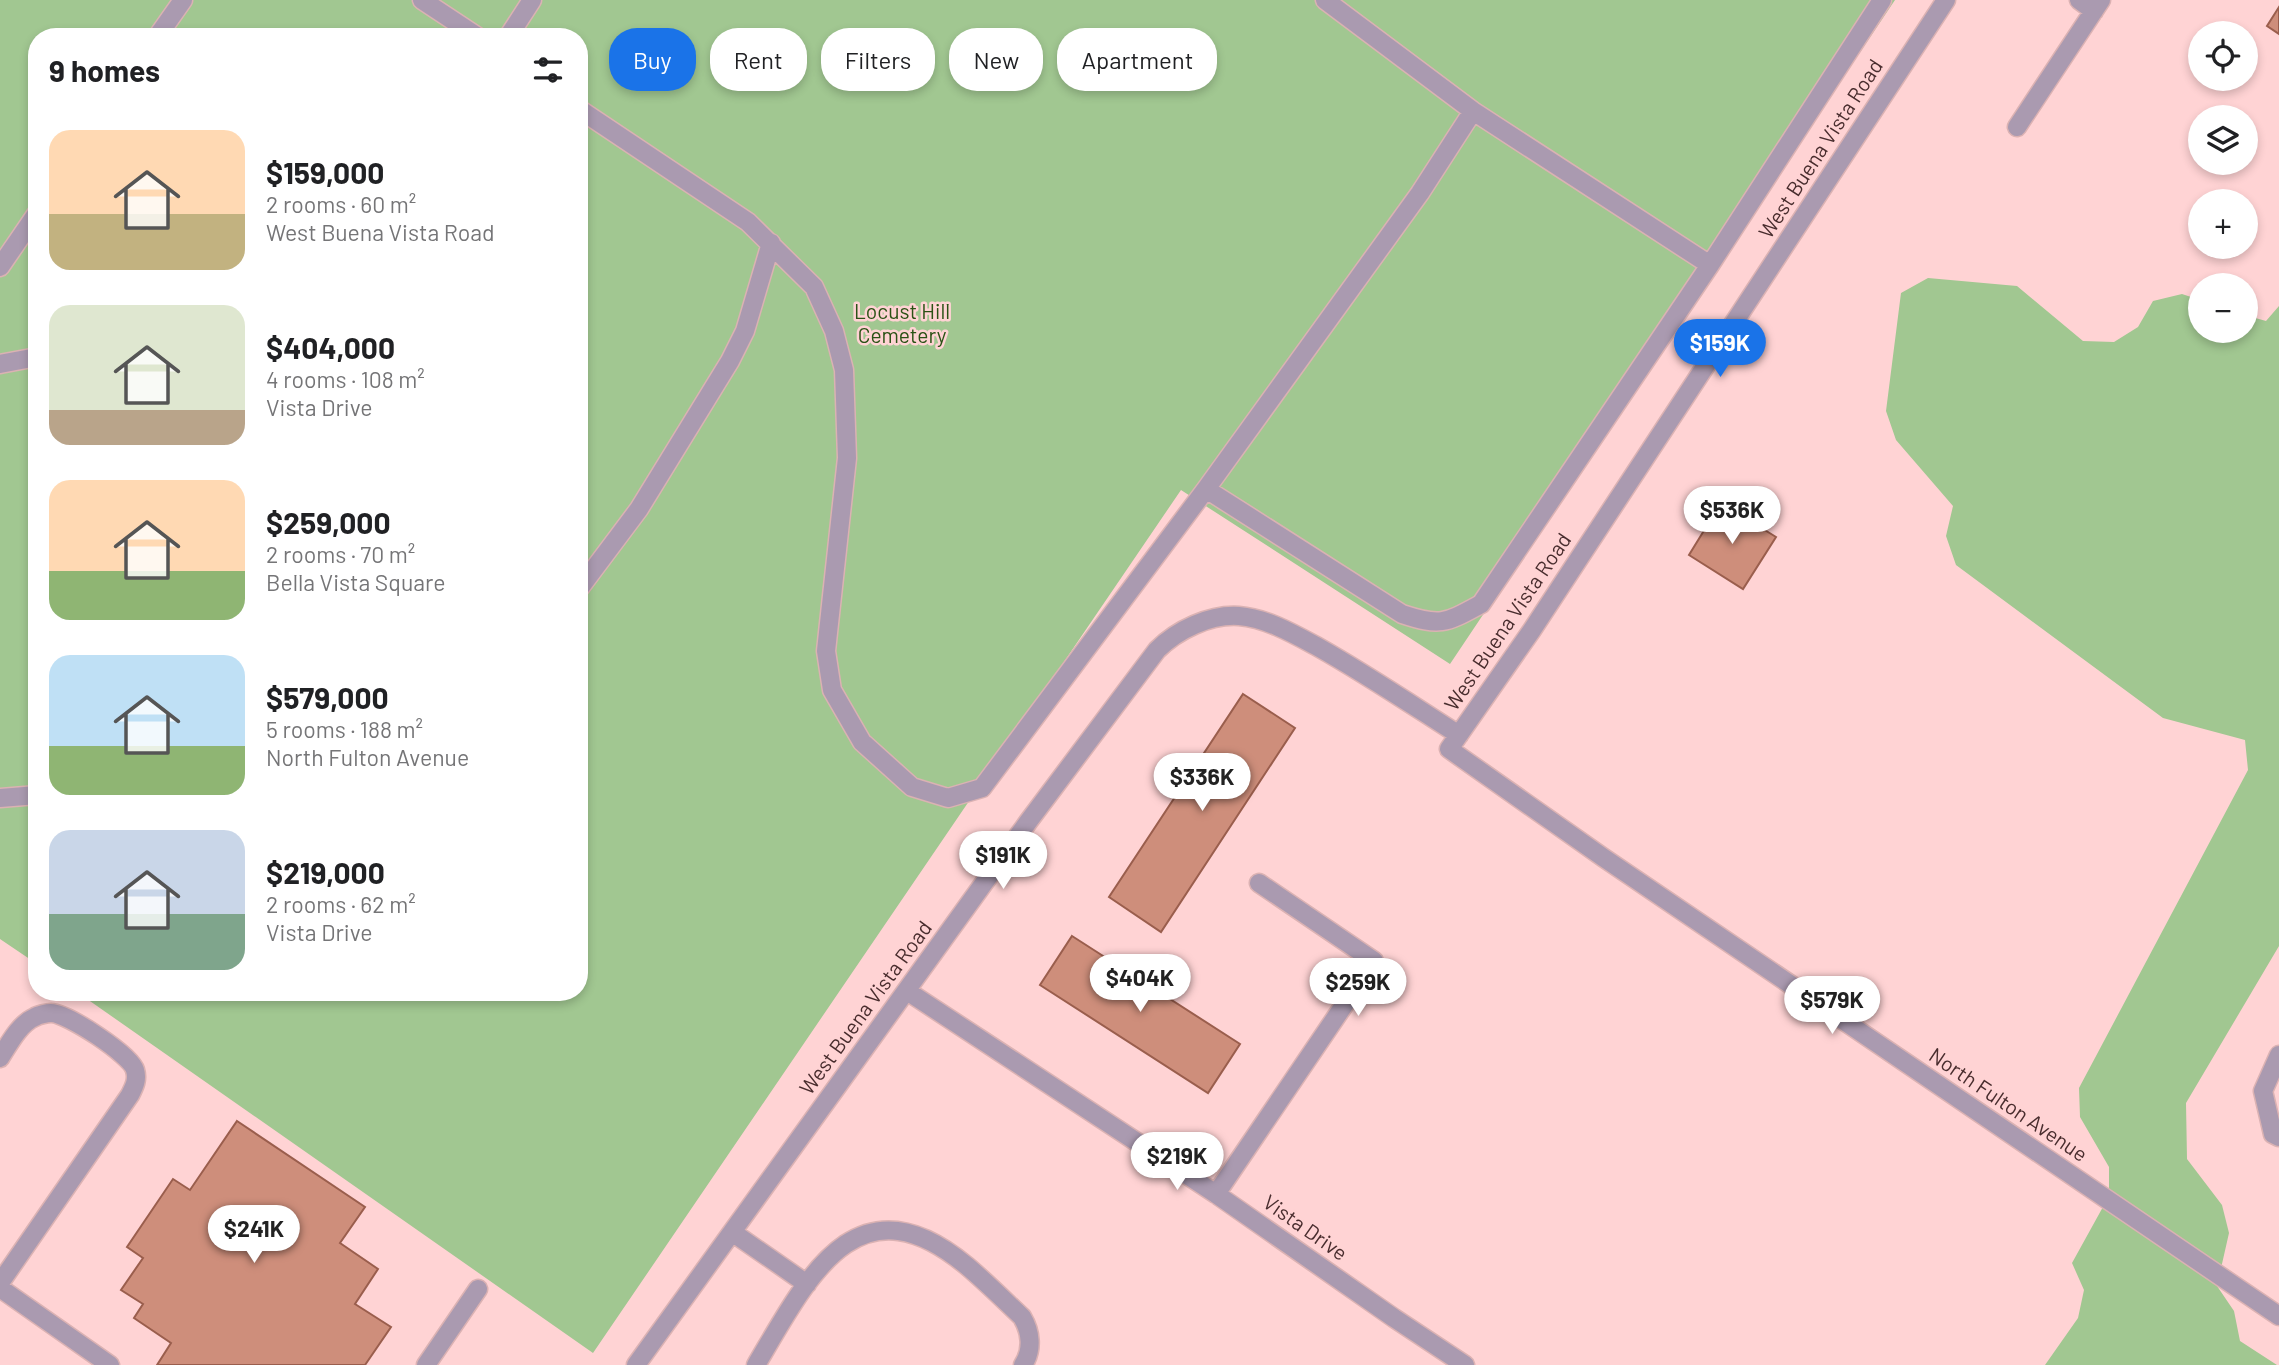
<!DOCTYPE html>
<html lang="en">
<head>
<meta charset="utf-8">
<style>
  :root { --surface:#fff; --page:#f6f6f6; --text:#202124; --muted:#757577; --accent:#1a73e8 }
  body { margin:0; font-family:Barlow,sans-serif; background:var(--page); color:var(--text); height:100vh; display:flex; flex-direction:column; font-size:26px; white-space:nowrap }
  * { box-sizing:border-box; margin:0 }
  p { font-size:23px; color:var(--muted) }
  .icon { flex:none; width:38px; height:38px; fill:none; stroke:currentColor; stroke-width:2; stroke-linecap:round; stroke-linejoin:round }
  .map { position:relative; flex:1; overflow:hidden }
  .details { position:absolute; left:28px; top:28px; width:560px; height:973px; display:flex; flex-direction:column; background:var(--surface); border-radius:28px; box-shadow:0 4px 10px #0003 }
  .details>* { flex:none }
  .banner { position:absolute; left:609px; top:28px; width:665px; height:63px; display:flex; gap:14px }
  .controls { position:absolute; left:2188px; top:21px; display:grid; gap:14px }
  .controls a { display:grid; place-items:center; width:70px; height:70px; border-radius:50%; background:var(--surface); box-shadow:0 4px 10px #0003; font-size:35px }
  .price { position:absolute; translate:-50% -60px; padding:0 16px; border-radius:24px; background:#fff; color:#222; font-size:23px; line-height:46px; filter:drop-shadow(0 2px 4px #0008) }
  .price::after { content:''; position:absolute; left:50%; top:42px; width:21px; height:16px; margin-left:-10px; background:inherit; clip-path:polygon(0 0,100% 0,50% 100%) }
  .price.selected { background:var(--accent); color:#fff }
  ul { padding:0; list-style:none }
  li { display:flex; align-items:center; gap:21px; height:175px; padding:0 21px }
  li span { display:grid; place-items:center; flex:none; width:196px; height:140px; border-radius:21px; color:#555 }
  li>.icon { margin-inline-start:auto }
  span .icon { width:84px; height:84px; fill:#fffc; stroke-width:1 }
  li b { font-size:30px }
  h2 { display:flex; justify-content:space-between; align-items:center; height:84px; padding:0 21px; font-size:30px }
  .tag { padding:0 24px; border-radius:28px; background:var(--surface); box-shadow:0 4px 10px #0003; font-size:24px; line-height:63px }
  .tag.selected { background:var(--accent); color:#fff }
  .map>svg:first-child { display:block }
  .green { fill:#a1c791 }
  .building { fill:#ce8e7b; stroke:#9a5e4d; stroke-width:2 }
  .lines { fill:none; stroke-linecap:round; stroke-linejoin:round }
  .minor-casing { stroke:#dbb2b3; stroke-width:21 }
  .minor { stroke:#aa9ab0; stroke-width:18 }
  .labels { text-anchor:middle; stroke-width:5; stroke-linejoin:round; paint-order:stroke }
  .street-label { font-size:21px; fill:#492d2e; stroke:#ffd3d4 }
  .park-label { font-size:21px; fill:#2a5215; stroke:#ffd3d4 }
</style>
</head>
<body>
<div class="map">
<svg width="2279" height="1365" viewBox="0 0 2279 1365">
  <rect width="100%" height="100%" fill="#ffd3d4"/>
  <path class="green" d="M0 0H1895L1450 664 1181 490 593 1353 77 992H579V37H37V964L0 939Z
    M1928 278 2017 286 2083 341 2114 342 2138 327 2153 301 2182 294 2200 300V331H2245V315L2266 321 2279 306V946L2186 1103 2187 1159 2222 1205 2229 1233 2217 1286 2234 1311 2240 1341 2277 1365H2045L2078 1318 2084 1290 2072 1263 2109 1196V1167L2080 1117 2079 1088 2248 770 2245 740 2163 718 1956 565 1946 536 1953 506 1896 440 1886 411 1901 293Z"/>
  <path class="building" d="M2279 7V34L2267 26Z
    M1721 503 1776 537 1743 589 1689 555Z
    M1243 694 1295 728 1161 932 1109 897Z
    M1072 936 1240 1044 1208 1093 1040 985Z
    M237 1121 365 1207 340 1243 378 1269 355 1304 391 1327 365 1365H157L171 1343 134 1318 143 1304 121 1290 143 1258 127 1247 173 1179 190 1190Z"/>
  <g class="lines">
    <defs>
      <path id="minor" d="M422 0 478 37
        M1325 0 1473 111 1710 265
        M1946 0 1532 630 1449 749 1604 858 2279 1316
        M2079 0 2094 11
        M157 37 183 0
        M508 37 532 0
        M579 109 748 222 814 287 834 331 844 370 847 458 826 651 832 690 862 742 912 787 948 798 982 788 1206 489 1420 193 1473 111
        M2017 127 2101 0
        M0 267 37 213
        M0 364 37 357
        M1206 489 1402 614C1441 627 1446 623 1481 604L1710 265 1882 0
        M579 589 639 509 730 361 745 331 771 243
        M0 798 37 795
        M907 991 1216 1194 1394 1318 1465 1365
        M2279 1055 2263 1091 2273 1134 2279 1137
        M0 1058C9 1044 19 1024 35 1017 38 1015 47 1013 51 1013 67 1013 131 1055 135 1070 138 1080 134 1087 130 1095L0 1283
        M1216 1194 1374 961 1259 883
        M732 1232 807 1284
        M0 1288 110 1365
        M426 1365 478 1289
        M636 1365 1028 822 1157 650C1177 630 1210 614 1239 616 1266 618 1294 634 1318 647 1366 674 1412 705 1459 735
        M756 1365C807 1279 857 1174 967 1266 986 1282 1004 1300 1022 1317 1031 1332 1033 1350 1023 1365"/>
    </defs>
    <use href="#minor" class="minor-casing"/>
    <use href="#minor" class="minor"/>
  </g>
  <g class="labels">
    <g class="street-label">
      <text transform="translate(1821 149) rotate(-57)" y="7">West Buena Vista Road</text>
      <text transform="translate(1508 622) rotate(-56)" y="7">West Buena Vista Road</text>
      <text transform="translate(866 1008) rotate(-54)" y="7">West Buena Vista Road</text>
      <text transform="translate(2008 1105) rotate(34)" y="7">North Fulton Avenue</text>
      <text transform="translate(1305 1228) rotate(35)" y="7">Vista Drive</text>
    </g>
    <g class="park-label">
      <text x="902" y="319">Locust Hill<tspan x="902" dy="24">Cemetery</tspan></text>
    </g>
  </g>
</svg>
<div class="controls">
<a><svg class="icon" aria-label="locate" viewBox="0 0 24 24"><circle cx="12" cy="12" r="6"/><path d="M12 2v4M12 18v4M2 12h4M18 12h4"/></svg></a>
<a><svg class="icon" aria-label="layers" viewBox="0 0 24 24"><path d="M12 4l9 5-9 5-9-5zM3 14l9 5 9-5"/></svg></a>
<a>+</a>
<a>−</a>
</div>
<b class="price selected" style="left:1720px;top:379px">$159K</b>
<b class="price" style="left:1732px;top:546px">$536K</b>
<b class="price" style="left:1202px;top:813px">$336K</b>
<b class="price" style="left:1003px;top:891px">$191K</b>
<b class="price" style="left:1140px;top:1014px">$404K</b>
<b class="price" style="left:1358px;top:1018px">$259K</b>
<b class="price" style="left:1832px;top:1036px">$579K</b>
<b class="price" style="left:1177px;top:1192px">$219K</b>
<b class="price" style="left:254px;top:1265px">$241K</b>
<div class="banner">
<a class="tag selected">Buy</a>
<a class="tag">Rent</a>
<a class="tag">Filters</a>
<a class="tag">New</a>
<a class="tag">Apartment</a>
</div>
<section class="details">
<h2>9 homes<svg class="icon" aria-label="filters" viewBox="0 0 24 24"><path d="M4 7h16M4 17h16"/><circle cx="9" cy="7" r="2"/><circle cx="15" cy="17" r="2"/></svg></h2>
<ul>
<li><span style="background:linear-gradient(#ffd9b3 60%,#c2b280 0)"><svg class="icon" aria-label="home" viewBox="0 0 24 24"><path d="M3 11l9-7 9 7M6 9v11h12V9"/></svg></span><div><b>$159,000</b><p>2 rooms · 60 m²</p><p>West Buena Vista Road</p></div></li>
<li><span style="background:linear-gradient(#dfe7d0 75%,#b9a48a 0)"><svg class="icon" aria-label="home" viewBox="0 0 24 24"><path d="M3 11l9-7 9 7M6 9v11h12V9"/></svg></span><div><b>$404,000</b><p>4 rooms · 108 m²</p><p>Vista Drive</p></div></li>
<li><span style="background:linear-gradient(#ffd9b3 65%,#8fb573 0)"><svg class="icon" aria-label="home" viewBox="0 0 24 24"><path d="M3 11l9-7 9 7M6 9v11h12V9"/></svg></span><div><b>$259,000</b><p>2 rooms · 70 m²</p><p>Bella Vista Square</p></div></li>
<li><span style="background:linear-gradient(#bfe0f5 65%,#8fb573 0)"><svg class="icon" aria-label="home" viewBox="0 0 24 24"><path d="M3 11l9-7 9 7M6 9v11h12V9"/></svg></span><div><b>$579,000</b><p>5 rooms · 188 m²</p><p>North Fulton Avenue</p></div></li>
<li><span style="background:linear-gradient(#c9d6e8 60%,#7fa58c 0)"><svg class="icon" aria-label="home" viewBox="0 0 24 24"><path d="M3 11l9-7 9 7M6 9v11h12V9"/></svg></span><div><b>$219,000</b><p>2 rooms · 62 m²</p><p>Vista Drive</p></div></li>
</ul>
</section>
</div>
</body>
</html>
